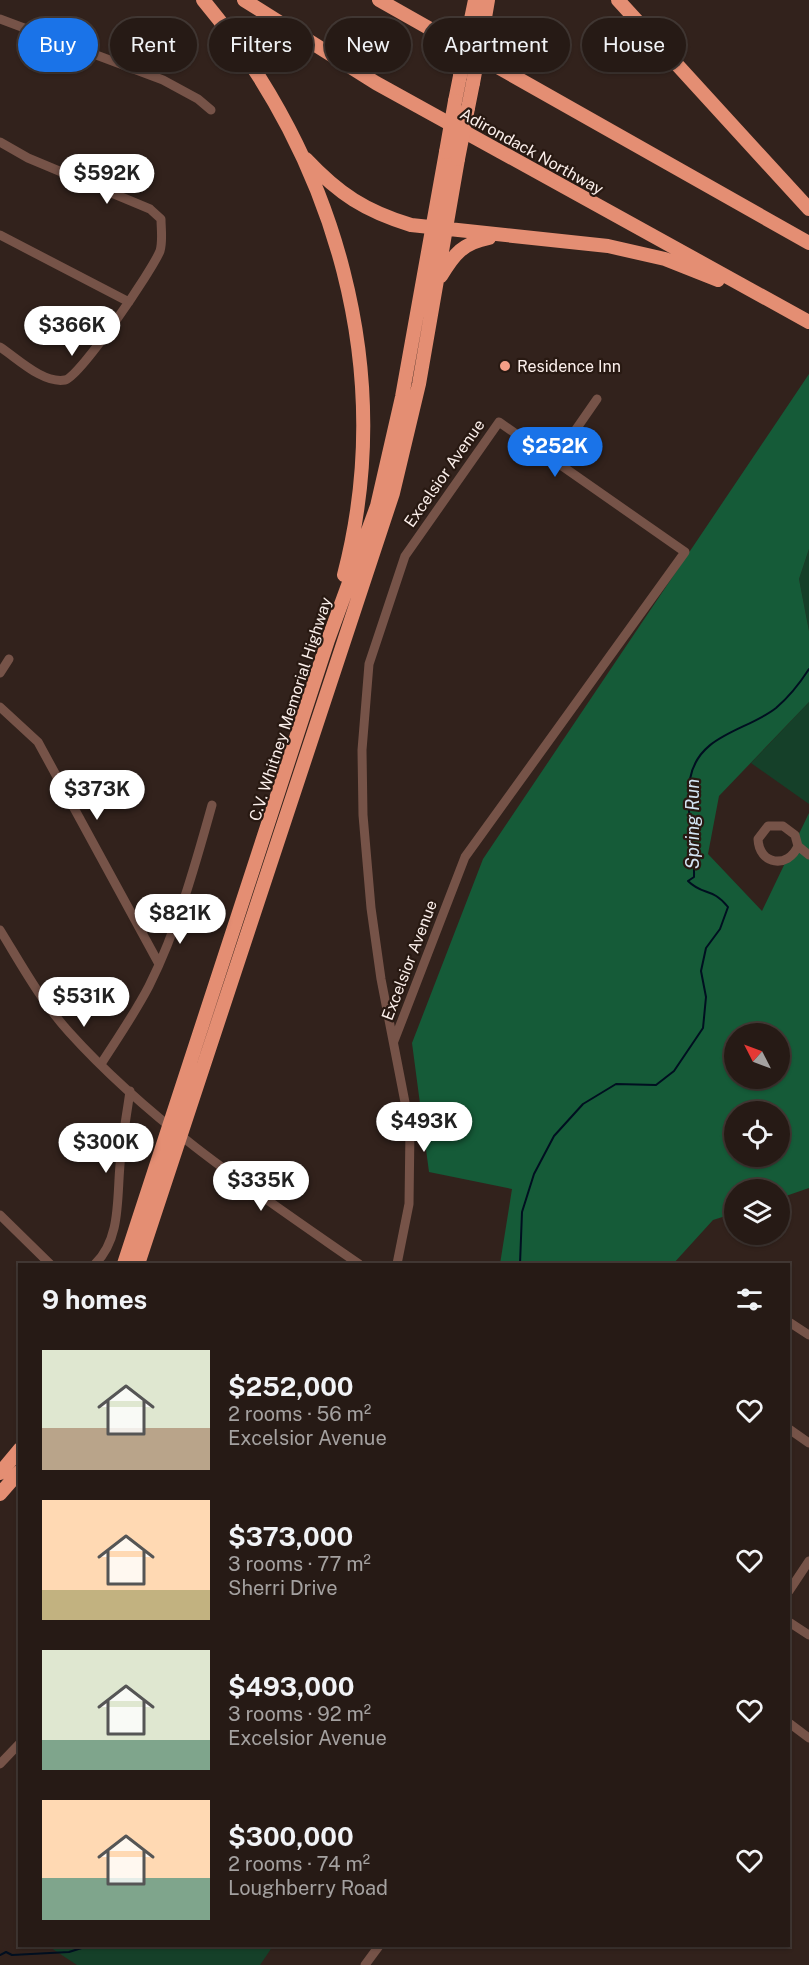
<!DOCTYPE html>
<html lang="en">
<head>
<meta charset="utf-8">
<style>
  :root { --surface:#261a15; --page:#2e231e; --text:#f1f3f6; --muted:#a4a1a0; --line:#423834; --accent:#1a73e8 }
  body { margin:0; font-family:"Public Sans",sans-serif; background:var(--page); color:var(--text); height:100vh; display:flex; flex-direction:column; font-size:22px; white-space:nowrap }
  * { box-sizing:border-box; margin:0 }
  p { font-size:20px; color:var(--muted) }
  .icon { flex:none; width:33px; height:33px; fill:none; stroke:currentColor; stroke-width:2; stroke-linecap:round; stroke-linejoin:round }
  .map { position:relative; flex:1; overflow:hidden }
  .details { position:absolute; left:18px; top:1263px; width:772px; height:684px; display:flex; flex-direction:column; background:var(--surface); border-radius:0px; box-shadow:0 2px 4px #0004,0 0 0 2px var(--line) }
  .details>* { flex:none }
  .guide { position:absolute; left:18px; top:18px; width:774px; height:54px; display:flex; gap:12px }
  .needle { width:39px; rotate:312deg }
  .tools { position:absolute; left:724px; top:1023px; display:grid; gap:12px }
  .tools a { display:grid; place-items:center; width:66px; height:66px; border-radius:50%; background:var(--surface); box-shadow:0 2px 4px #0004,0 0 0 2px var(--line); font-size:30px }
  .price { position:absolute; translate:-50% -51px; padding:0 14px; border-radius:21px; background:#fff; color:#222; font-size:20px; line-height:39px; filter:drop-shadow(0 2px 3px #0008) }
  .price::after { content:''; position:absolute; left:50%; top:36px; width:18px; height:14px; margin-left:-9px; background:inherit; clip-path:polygon(0 0,100% 0,50% 100%) }
  .price.on { background:var(--accent); color:#fff }
  ul { padding:0; list-style:none }
  li { display:flex; align-items:center; gap:18px; height:150px; padding:0 24px }
  li span { display:grid; place-items:center; flex:none; width:168px; height:120px; border-radius:0px; color:#555 }
  li>.icon { margin-inline-start:auto }
  span .icon { width:72px; height:72px; fill:#fffc; stroke-width:1 }
  li b { font-size:26px }
  h2 { display:flex; justify-content:space-between; align-items:center; height:72px; padding:0 24px; font-size:26px }
  .pill { padding:0 21px; border-radius:27px; background:var(--surface); box-shadow:0 2px 4px #0004,0 0 0 2px var(--line); font-size:21px; line-height:54px }
  .pill.on { background:var(--accent); color:#fff }
  .map>svg:first-child { display:block }
  .green { fill:#154029 }
  .forest { fill:#155b38; fill-rule:evenodd }
  .lines { fill:none; stroke-linecap:round; stroke-linejoin:round }
  .stream { stroke:#000f20; stroke-width:2 }
  .minor { stroke:#765348; stroke-width:9 }
  .highway { stroke:#e48e73; stroke-width:14 }
  .highway-bridge { stroke:#e48e73; stroke-width:14 }
  .poi-dot { fill:#f49e86; stroke:#281912; stroke-width:2 }
  .labels { text-anchor:middle; stroke-width:4.5; stroke-linejoin:round; paint-order:stroke }
  .street-label { font-size:16px; fill:#fbefeb; stroke:#281912 }
  .poi-label { font-size:16px; fill:#fbefeb; stroke:#281912; text-anchor:start }
  .water-label { font-size:18px; font-style:italic; fill:#d3e4f4; stroke:#281912 }
</style>
</head>
<body>
<div class="map">
<svg width="809" height="1965" viewBox="0 0 809 1965">
  <rect width="100%" height="100%" fill="#32221c"/>
  <path class="green" d="M809 549V631L799 579Z
    M809 702V804L751 763Z
    M48 1946H273L260 1965H77Z"/>
  <path class="forest" d="M809 374V549L799 579 809 631V702L719 796 708 854 762 911 809 813V1188L780 1198V1190H735V1213L713 1220 673 1264H500L512 1189 429 1172 412 1043 483 859ZM735 1034H780V1078H735ZM735 1112H780V1156H735Z"/>
  <g class="lines">
    <path class="stream" d="M520 1264 522 1212 534 1174 554 1136 583 1104 616 1084 656 1085 674 1071 703 1028 706 997 701 971 706 948 720 929 728 907C712 887 703 896 688 881L694 877C695 845 685 810 690 779 698 734 747 731 776 708 789 697 800 683 809 669
      M0 1955 6 1952 12 1955 69 1952 88 1946"/>
    <path class="minor" d="M0 19 163 80 198 99 211 110
      M0 142 28 158 150 209 161 219C161 229 163 241 160 251 153 269 80 377 65 380 43 384 17 358 0 347
      M0 235 129 302
      M554 461 597 399
      M0 673 9 659
      M0 707 38 742 159 964
      M798 846C788 869 759 865 758 839L768 826H783L795 835 798 846 809 855
      M0 930C21 964 41 1001 69 1032 152 1124 258 1194 359 1264
      M394 1041 465 857 685 552 499 422 405 556 369 664 362 750 363 815 371 908 381 979 410 1128 409 1204 397 1264
      M101 1064C117 1039 135 1013 149 986 177 930 195 866 212 805
      M0 1215 50 1264
      M95 1264C123 1237 116 1192 121 1155 123 1134 127 1113 130 1091
      M789 1322 809 1335
      M789 1429 809 1443
      M789 1591 809 1561
      M789 1622 809 1635
      M789 1723 809 1738
      M0 1764 20 1743
      M365 1965 379 1946"/>
    <path class="highway" d="M203 0C336 159 397 371 344 575
      M244 0 376 83 809 322
      M379 0 809 243
      M618 0 809 209
      M470 24 475 0
      M483 29 488 0
      M455 101 460 76
      M468 108 473 83
      M306 159C339 194 365 211 411 225L608 246 665 259 718 280
      M441 276C454 254 463 243 489 238
      M124 1264 328 640 377 506 402 397 446 152
      M138 1264 393 493 419 384 458 159
      M0 1473 20 1449
      M0 1494 20 1471"/>
    <path class="highway-bridge" d="M460 76 470 24
      M473 83 483 29
      M446 152 455 101
      M458 159 468 108"/>
  </g>
  <circle class="poi-dot" cx="505" cy="366" r="6"/>
  <g class="labels">
    <g class="street-label">
      <text transform="translate(532 151) rotate(29)" y="6">Adirondack Northway</text>
      <text transform="translate(444 473) rotate(-55)" y="6">Excelsior Avenue</text>
      <text transform="translate(290 709) rotate(-72)" y="6">C.V. Whitney Memorial Highway</text>
      <text transform="translate(409 960) rotate(-69)" y="6">Excelsior Avenue</text>
    </g>
    <g class="poi-label">
      <text x="517" y="372">Residence Inn</text>
    </g>
    <g class="water-label">
      <text transform="translate(693 824) rotate(-90)" y="6">Spring Run</text>
    </g>
  </g>
</svg>
<div class="tools">
<a><svg class="needle" viewBox="-14 -14 28 28"><path d="M0-13l5 13h-10z" fill="#e53935"/><path d="M0 13l5-13h-10z" fill="#a4a1a0"/></svg></a>
<a><svg class="icon" aria-label="locate" viewBox="0 0 24 24"><circle cx="12" cy="12" r="6"/><path d="M12 2v4M12 18v4M2 12h4M18 12h4"/></svg></a>
<a><svg class="icon" aria-label="layers" viewBox="0 0 24 24"><path d="M12 4l9 5-9 5-9-5zM3 14l9 5 9-5"/></svg></a>
</div>
<b class="price" style="left:107px;top:205px">$592K</b>
<b class="price" style="left:72px;top:357px">$366K</b>
<b class="price on" style="left:555px;top:478px">$252K</b>
<b class="price" style="left:97px;top:821px">$373K</b>
<b class="price" style="left:180px;top:945px">$821K</b>
<b class="price" style="left:84px;top:1028px">$531K</b>
<b class="price" style="left:424px;top:1153px">$493K</b>
<b class="price" style="left:106px;top:1174px">$300K</b>
<b class="price" style="left:261px;top:1212px">$335K</b>
<div class="guide">
<a class="pill on">Buy</a>
<a class="pill">Rent</a>
<a class="pill">Filters</a>
<a class="pill">New</a>
<a class="pill">Apartment</a>
<a class="pill">House</a>
</div>
<section class="details">
<h2>9 homes<svg class="icon" aria-label="filters" viewBox="0 0 24 24"><path d="M4 7h16M4 17h16"/><circle cx="9" cy="7" r="2"/><circle cx="15" cy="17" r="2"/></svg></h2>
<ul>
<li><span style="background:linear-gradient(#dfe7d0 65%,#b9a48a 0)"><svg class="icon" aria-label="home" viewBox="0 0 24 24"><path d="M3 11l9-7 9 7M6 9v11h12V9"/></svg></span><div><b>$252,000</b><p>2 rooms · 56 m²</p><p>Excelsior Avenue</p></div><svg class="icon" aria-label="heart" viewBox="0 0 24 24"><path d="M12 20l-8-8c-3-5 5-10 8-4 3-6 11-1 8 4z"/></svg></li>
<li><span style="background:linear-gradient(#ffd9b3 75%,#c2b280 0)"><svg class="icon" aria-label="home" viewBox="0 0 24 24"><path d="M3 11l9-7 9 7M6 9v11h12V9"/></svg></span><div><b>$373,000</b><p>3 rooms · 77 m²</p><p>Sherri Drive</p></div><svg class="icon" aria-label="heart" viewBox="0 0 24 24"><path d="M12 20l-8-8c-3-5 5-10 8-4 3-6 11-1 8 4z"/></svg></li>
<li><span style="background:linear-gradient(#dfe7d0 75%,#7fa58c 0)"><svg class="icon" aria-label="home" viewBox="0 0 24 24"><path d="M3 11l9-7 9 7M6 9v11h12V9"/></svg></span><div><b>$493,000</b><p>3 rooms · 92 m²</p><p>Excelsior Avenue</p></div><svg class="icon" aria-label="heart" viewBox="0 0 24 24"><path d="M12 20l-8-8c-3-5 5-10 8-4 3-6 11-1 8 4z"/></svg></li>
<li><span style="background:linear-gradient(#ffd9b3 65%,#7fa58c 0)"><svg class="icon" aria-label="home" viewBox="0 0 24 24"><path d="M3 11l9-7 9 7M6 9v11h12V9"/></svg></span><div><b>$300,000</b><p>2 rooms · 74 m²</p><p>Loughberry Road</p></div><svg class="icon" aria-label="heart" viewBox="0 0 24 24"><path d="M12 20l-8-8c-3-5 5-10 8-4 3-6 11-1 8 4z"/></svg></li>
</ul>
</section>
</div>
</body>
</html>
